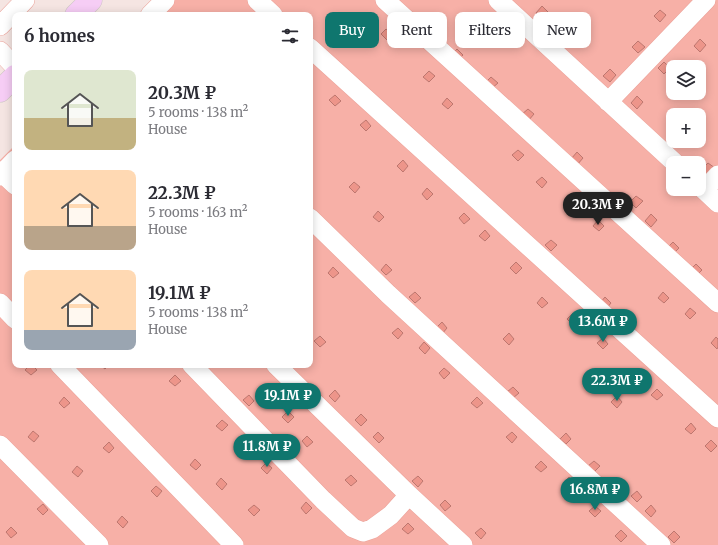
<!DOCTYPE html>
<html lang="en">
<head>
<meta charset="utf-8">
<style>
  :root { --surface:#fff; --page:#f7f7f7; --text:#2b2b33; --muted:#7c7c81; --accent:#0f766e }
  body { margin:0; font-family:Merriweather,serif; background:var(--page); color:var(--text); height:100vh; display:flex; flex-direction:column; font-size:15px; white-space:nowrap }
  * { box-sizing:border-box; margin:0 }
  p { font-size:13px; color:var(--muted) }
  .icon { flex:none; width:22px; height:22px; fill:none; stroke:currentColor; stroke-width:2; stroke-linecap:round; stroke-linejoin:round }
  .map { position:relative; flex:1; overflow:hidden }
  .details { position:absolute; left:12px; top:12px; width:301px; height:356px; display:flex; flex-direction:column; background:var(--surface); border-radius:8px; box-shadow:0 2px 10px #0003 }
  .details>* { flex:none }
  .top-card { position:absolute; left:325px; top:12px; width:333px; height:36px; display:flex; gap:8px }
  .fabs { position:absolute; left:666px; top:60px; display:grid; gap:8px }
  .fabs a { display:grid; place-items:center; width:40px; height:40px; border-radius:8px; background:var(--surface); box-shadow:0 2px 10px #0003; font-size:20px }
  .price { position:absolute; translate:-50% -34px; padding:0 9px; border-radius:14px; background:var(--accent); color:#fff; font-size:13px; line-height:26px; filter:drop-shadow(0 1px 2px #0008) }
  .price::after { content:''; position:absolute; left:50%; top:24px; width:12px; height:9px; margin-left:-6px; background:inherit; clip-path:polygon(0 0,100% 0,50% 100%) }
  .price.on { background:#222; color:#fff }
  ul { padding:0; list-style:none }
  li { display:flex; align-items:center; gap:12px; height:100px; padding:0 12px }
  li span { display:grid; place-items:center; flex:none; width:112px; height:80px; border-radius:8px; color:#555 }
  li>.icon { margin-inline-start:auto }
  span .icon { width:48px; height:48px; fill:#fffc; stroke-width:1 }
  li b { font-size:17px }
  h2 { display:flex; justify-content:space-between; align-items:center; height:48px; padding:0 12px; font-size:17px }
  .pill { padding:0 14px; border-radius:8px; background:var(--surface); box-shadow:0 2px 10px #0003; font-size:14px; line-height:36px }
  .pill.on { background:var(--accent); color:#fff }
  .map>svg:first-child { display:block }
  .green { fill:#f7b0a7; fill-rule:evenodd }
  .building { fill:#ed958a; stroke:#bd776f }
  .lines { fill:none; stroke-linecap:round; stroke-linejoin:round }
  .minor-casing { stroke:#eba299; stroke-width:20 }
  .major-casing { stroke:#cec6c5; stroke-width:23 }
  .minor { stroke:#fff; stroke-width:19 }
  .major { stroke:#f6cdf5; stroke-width:22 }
</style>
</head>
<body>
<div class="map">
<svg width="718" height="545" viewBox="0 0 718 545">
  <rect width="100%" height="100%" fill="#f5e5e2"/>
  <path class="green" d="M156 0H718V545H0V160L15 145V365H310V15H141ZM673 67H699V93H673ZM673 115H699V141H673ZM673 163H699V189H673Z"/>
  <path class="building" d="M542 6 548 12 542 19 536 13Z
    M660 10 666 15 660 22 654 16Z
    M386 29 392 34 387 40 381 34Z
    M437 29 443 34 437 41 430 35Z
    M700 39 706 45 700 52 694 46Z
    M638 41 645 47 638 53 632 47Z
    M457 49 463 55 457 61 451 55Z
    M664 62 670 68 664 74 658 68Z
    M610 69 616 75 610 82 603 76Z
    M429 71 435 76 429 82 423 77Z
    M491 77 498 83 491 89 485 83Z
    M335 95 341 101 335 106 329 100Z
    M637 96 643 102 637 109 631 103Z
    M447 98 453 104 448 109 442 104Z
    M528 109 534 114 528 121 521 115Z
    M366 120 371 126 366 131 360 125Z
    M518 150 524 155 518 161 512 155Z
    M577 152 583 158 577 165 571 159Z
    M403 160 408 166 403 172 397 166Z
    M708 163 715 168 708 175 702 169Z
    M542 177 547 182 542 188 536 182Z
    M354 182 360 187 355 193 349 187Z
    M427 188 433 194 427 200 422 194Z
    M636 196 643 201 636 208 630 202Z
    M378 211 384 217 379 222 373 217Z
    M464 213 470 219 464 224 459 218Z
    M651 214 657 220 651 227 645 221Z
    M598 220 604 226 599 231 593 226Z
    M485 230 490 236 485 241 479 236Z
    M551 240 557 245 551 251 545 245Z
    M673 242 679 248 673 254 667 248Z
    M516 262 522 268 516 274 510 268Z
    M386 264 392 270 386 275 381 270Z
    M696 264 702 270 696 276 689 271Z
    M333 267 339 273 333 278 328 273Z
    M415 292 421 298 415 303 409 297Z
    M663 292 669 298 664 303 658 298Z
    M542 297 548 303 542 308 537 303Z
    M605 297 611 303 606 309 600 303Z
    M690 308 696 313 690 319 685 314Z
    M573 313 579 319 573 325 567 319Z
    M442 322 447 328 442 334 436 328Z
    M398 328 403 333 398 339 392 333Z
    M509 333 514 339 509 345 503 339Z
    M320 336 326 342 320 347 314 341Z
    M716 337 718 339V347L717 349 711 343Z
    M603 338 608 344 603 349 597 343Z
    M424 342 430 348 425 354 419 348Z
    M30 365H32L37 370 31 375 25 370Z
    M100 365H109L105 369Z
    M444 368 450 373 444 379 439 373Z
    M175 375 181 381 175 386 169 381Z
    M513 387 519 393 513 398 507 392Z
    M657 389 663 395 657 400 651 395Z
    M335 390 340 396 335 402 329 396Z
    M249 395 254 401 249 406 243 400Z
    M617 396 622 402 617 408 611 402Z
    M64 397 70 403 64 408 59 403Z
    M477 397 483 403 477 408 471 403Z
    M288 411 294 417 288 423 282 417Z
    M361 414 367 420 361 426 355 420Z
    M222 420 228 425 222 431 216 426Z
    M691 423 696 429 691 434 685 429Z
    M33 431 39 436 34 442 28 437Z
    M378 432 384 438 379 443 373 437Z
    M512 432 517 437 512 443 506 437Z
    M566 433 571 439 566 444 560 439Z
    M307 436 313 442 307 447 302 441Z
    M711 440 717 446 711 452 705 446Z
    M109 442 114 448 109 453 103 448Z
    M195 459 201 465 196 470 190 465Z
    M541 461 547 467 541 472 535 467Z
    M594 461 600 466 594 472 588 466Z
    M266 463 272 468 267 474 261 468Z
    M77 466 83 471 78 477 72 472Z
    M351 475 357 481 351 486 345 480Z
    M418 476 423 481 418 487 412 481Z
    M569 477 574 483 569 489 563 483Z
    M221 478 227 484 222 490 216 484Z
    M156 486 162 491 157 497 151 491Z
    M637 491 642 497 637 502 631 496Z
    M445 500 451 506 445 511 440 505Z
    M306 502 312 508 306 514 301 508Z
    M43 504 48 510 43 515 37 509Z
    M254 505 260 510 254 516 248 510Z
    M651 505 656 511 651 517 645 511Z
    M595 506 601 511 595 517 589 511Z
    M122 516 128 522 123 528 117 522Z
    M408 523 414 529 408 534 402 529Z
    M11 527 17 533 11 538 6 532Z
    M481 528 486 533 481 539 475 533Z
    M621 530 627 536 621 542 615 536Z
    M674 531 680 537 674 543 668 537Z"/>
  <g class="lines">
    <defs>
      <path id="minor" d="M257 0 273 15
        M385 0 718 303
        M498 0 675 163
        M150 15 165 0
        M0 26 25 0
        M310 48 718 418
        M0 51 15 67
        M608 102 706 0
        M0 171 15 185
        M0 176 15 160
        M699 185 718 203
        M704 190 718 175
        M310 218 388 294 661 545
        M0 303 15 319
        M60 365 234 545
        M192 365 323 500 353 528 363 532 372 529 391 515 409 495
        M276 365 409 495 463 545
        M0 445 99 545"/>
      <path id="major" d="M76 15 91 0
        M0 91 15 76"/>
    </defs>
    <use href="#minor" class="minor-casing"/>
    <use href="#major" class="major-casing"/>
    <use href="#minor" class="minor"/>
    <use href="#major" class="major"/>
  </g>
</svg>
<div class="fabs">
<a><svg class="icon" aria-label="layers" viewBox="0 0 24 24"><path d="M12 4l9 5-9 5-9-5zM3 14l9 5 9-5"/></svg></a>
<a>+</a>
<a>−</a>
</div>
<b class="price on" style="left:598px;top:226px">20.3M ₽</b>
<b class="price" style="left:603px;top:343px">13.6M ₽</b>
<b class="price" style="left:617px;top:402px">22.3M ₽</b>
<b class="price" style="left:288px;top:417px">19.1M ₽</b>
<b class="price" style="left:267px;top:468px">11.8M ₽</b>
<b class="price" style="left:595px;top:511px">16.8M ₽</b>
<div class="top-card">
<a class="pill on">Buy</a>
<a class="pill">Rent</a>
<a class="pill">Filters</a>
<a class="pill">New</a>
</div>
<section class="details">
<h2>6 homes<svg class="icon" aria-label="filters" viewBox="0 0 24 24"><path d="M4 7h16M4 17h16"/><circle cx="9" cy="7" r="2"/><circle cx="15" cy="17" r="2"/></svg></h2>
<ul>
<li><span style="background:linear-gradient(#dfe7d0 60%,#c2b280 0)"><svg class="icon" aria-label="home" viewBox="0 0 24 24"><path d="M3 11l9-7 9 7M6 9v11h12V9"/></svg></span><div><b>20.3M ₽</b><p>5 rooms · 138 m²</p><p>House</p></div></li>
<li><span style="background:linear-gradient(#ffd9b3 70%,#b9a48a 0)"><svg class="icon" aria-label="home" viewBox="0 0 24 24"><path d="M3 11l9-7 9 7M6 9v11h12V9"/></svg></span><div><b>22.3M ₽</b><p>5 rooms · 163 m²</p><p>House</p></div></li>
<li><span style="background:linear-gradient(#ffd9b3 75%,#9aa5b1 0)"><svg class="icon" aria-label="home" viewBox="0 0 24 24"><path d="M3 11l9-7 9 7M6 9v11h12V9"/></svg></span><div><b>19.1M ₽</b><p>5 rooms · 138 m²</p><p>House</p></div></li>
</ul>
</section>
</div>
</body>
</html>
